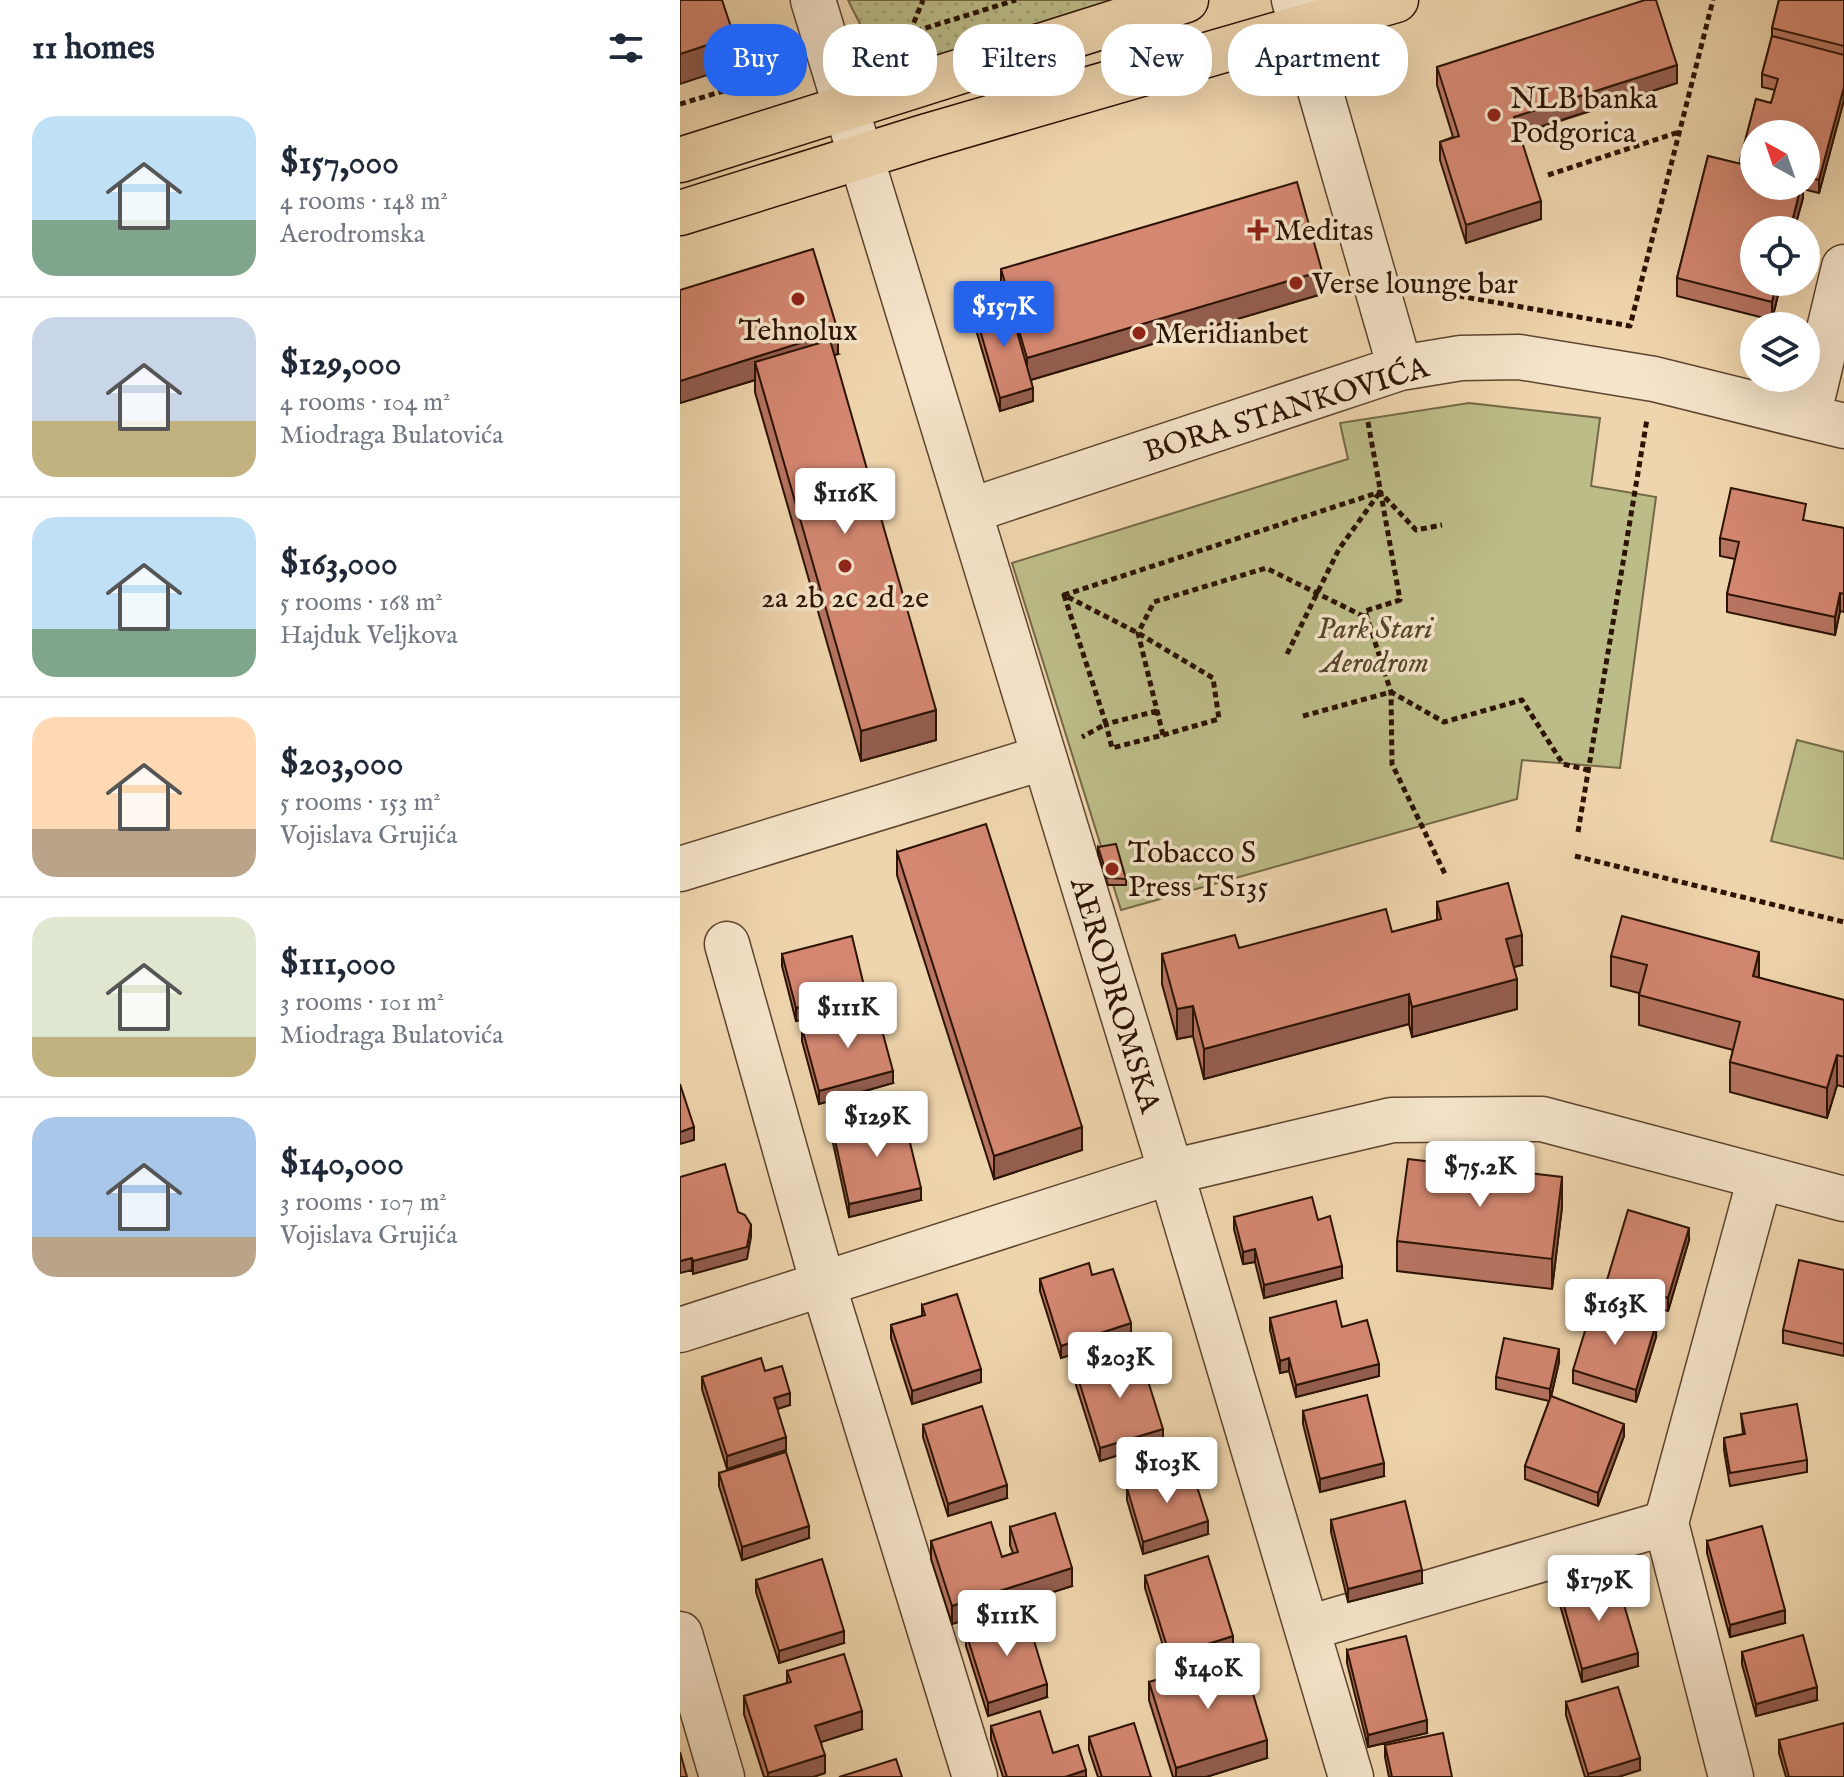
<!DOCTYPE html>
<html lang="en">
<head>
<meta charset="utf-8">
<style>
  :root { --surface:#fff; --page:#f2f2f3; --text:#1f2937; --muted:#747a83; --line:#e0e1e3; --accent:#2563eb }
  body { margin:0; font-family:"IM FELL English",serif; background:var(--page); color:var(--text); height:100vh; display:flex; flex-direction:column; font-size:30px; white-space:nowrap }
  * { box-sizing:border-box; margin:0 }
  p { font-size:26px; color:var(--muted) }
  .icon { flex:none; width:44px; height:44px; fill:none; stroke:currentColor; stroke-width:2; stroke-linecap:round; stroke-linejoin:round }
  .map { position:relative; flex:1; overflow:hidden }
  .sheet { display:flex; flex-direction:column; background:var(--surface); width:680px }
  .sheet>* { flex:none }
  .top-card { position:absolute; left:24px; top:24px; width:760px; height:72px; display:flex; gap:16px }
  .needle { width:52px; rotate:320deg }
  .fabs { position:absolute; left:1060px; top:120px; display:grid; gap:16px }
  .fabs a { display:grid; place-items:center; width:80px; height:80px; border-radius:50%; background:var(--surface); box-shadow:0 8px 32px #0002; font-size:40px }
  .price { position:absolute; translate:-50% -68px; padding:0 18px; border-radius:8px; background:#fff; color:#222; font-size:26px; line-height:52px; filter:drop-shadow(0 2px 4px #0008) }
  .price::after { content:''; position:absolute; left:50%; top:48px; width:24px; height:18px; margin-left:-12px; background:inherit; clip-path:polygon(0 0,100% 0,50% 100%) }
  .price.current { background:var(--accent); color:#fff }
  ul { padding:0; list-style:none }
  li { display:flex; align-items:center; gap:24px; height:200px; padding:0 32px }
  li+li { border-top:2px solid var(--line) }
  li span { display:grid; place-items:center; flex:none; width:224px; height:160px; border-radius:24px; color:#555 }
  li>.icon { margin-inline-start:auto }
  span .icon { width:96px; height:96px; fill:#fffc; stroke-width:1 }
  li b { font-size:34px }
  h2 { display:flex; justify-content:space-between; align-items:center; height:96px; padding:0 32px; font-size:34px }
  .tag { padding:0 28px; border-radius:32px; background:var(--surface); box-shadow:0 8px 32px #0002; font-size:28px; line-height:72px }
  .tag.current { background:var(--accent); color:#fff }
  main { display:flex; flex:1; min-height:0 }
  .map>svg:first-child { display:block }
  .grass { fill:url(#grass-dots); stroke:#746846; stroke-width:2 }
  .park { fill:#bcbc88; stroke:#746846; stroke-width:2 }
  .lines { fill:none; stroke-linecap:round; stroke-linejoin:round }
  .minor-casing { stroke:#5d442e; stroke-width:47 }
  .major-casing { stroke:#2c1304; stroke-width:47 }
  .path { stroke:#2c1304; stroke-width:5; stroke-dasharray:6 4; stroke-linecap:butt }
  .minor { stroke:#f5e4ca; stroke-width:44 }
  .major { stroke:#efd5ad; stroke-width:44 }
  .wall { fill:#b67461; stroke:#2c1304; stroke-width:2; fill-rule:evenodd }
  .shaded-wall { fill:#945e4f; stroke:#2c1304; stroke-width:2 }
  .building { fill:#d48771; stroke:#2c1304; stroke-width:2 }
  .poi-dot { fill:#8f2418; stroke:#f5e4ca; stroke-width:3 }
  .labels { text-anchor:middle; stroke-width:7; stroke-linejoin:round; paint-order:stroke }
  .poi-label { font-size:30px; fill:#2c1304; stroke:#f5e4ca; text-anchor:start }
  .street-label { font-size:30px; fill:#2c1304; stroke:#f5e4ca }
  .park-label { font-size:30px; font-style:italic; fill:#57462c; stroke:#f5e4ca }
</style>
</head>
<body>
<main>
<section class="sheet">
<h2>11 homes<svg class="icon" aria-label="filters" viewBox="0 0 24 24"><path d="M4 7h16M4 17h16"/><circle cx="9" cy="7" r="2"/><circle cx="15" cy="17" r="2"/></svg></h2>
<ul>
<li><span style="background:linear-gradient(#bfe0f5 65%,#7fa58c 0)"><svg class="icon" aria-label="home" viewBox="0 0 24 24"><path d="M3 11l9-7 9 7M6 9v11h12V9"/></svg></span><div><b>$157,000</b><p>4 rooms · 148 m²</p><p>Aerodromska</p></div></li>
<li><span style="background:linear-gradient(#c9d6e8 65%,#c2b280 0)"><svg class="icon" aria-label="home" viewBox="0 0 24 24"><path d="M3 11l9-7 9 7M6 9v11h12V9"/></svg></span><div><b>$129,000</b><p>4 rooms · 104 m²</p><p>Miodraga Bulatovića</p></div></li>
<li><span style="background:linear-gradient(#bfe0f5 70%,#7fa58c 0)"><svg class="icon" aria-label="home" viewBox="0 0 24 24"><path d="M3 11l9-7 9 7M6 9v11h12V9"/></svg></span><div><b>$163,000</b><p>5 rooms · 168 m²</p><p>Hajduk Veljkova</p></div></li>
<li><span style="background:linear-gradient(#ffd9b3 70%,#b9a48a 0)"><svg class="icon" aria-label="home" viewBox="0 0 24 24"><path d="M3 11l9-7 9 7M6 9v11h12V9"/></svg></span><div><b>$203,000</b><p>5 rooms · 153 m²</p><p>Vojislava Grujića</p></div></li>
<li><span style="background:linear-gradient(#dfe7d0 75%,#c2b280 0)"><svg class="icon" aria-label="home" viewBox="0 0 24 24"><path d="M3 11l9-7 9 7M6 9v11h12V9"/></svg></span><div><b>$111,000</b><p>3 rooms · 101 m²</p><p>Miodraga Bulatovića</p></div></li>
<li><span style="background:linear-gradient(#a9c7e8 75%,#b9a48a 0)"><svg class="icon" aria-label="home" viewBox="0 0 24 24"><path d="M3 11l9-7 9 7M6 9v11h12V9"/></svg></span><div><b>$140,000</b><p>3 rooms · 107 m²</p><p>Vojislava Grujića</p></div></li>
</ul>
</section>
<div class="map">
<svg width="1164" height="1777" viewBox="0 0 1164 1777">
  <defs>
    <pattern id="grass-dots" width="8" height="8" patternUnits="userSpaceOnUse" patternTransform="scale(2)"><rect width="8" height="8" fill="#bcbc88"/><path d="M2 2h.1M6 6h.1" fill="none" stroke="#a2a174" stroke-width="1.8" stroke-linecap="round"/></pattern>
  </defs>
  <rect width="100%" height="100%" fill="#efd5ad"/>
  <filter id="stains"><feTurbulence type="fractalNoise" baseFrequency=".0025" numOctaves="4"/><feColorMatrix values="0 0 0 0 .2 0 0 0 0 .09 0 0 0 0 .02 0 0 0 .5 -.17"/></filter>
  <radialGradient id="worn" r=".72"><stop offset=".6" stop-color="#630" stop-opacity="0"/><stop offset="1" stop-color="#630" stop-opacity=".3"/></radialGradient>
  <path class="grass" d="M168 0H441L244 59 186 36Z"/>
  <path class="park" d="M789 403 920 418 911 486 976 497 940 768 842 760 837 799 441 910 332 563 668 459 660 423Z
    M1117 740 1164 752V859L1091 841Z"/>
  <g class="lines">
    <defs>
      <path id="minor" d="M133 0 491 1172 671 1777
        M614 0 720 368
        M1128 417 1164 267
        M289 511 720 368 781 358 839 357 974 379 1164 426
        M0 869 362 758
        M47 944 143 1284 295 1777
        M0 1330 491 1172 712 1120 862 1119 1164 1199
        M628 1628 986 1523
        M0 1634 42 1777
        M1051 1777 986 1523 1080 1178"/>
      <path id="major" d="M0 160 506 0
        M0 213 244 137 716 0"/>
    </defs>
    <use href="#minor" class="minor-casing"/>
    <use href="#major" class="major-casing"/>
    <path class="path" d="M230 32 243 0
      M188 46 336 0
      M0 104 114 70
      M868 175 999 132
      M739 289 950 326 1033 0
      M688 422 720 600 685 611 711 692 712 764 765 874
      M384 595 426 724 402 737
      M607 654 659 549 700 492
      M477 711 426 724 432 748 483 735 458 633 474 602 586 568 687 618
      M623 716 711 692 764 722 842 700 883 764 908 770
      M483 735 539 719 533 678 458 633 384 595 700 492 736 530 762 525
      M898 832 967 419
      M895 856 1164 922"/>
    <use href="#minor" class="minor"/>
    <use href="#major" class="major"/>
  </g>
  <path class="wall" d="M1099 0H1164V100L1139 193 1123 189V198L1114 230H1074V282H1101L1092 320 997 296V278L1028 156 1060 164 1076 99 1091 103 1095 90 1082 87V74L1092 36V28ZM1074 134H1126V186H1074Z
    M757 67 997 83 840 134 861 219 786 243 760 160V142L773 137 757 85Z
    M321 269 642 294 351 380 353 401 320 411 294 323V310L324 301 321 292Z
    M0 290 158 354 154 355 256 740 181 761 75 392V380L0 403Z
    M1126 521 1164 528V612L1160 611 1155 635 1047 612V594L1055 559 1040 556V538Z
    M418 847 446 879V885H428L418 854Z
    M217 852 402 1150 314 1179 217 875Z
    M757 902 842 965 834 967 837 1009 732 1037 729 1024 524 1079 513 1036 497 1039 482 984V954L559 948 712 932 757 920Z
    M102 954 185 1003 116 1021 102 966Z
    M931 956 1079 978 1164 1000V1087L1157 1085 1147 1118 1050 1092V1062L1053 1050 959 1025V993L931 986Z
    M122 1028 213 1083 139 1104 122 1041Z
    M153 1131 241 1200 169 1217 153 1143Z
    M882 1207 872 1289 717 1271V1241Z
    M554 1217 662 1278 584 1298 575 1262 563 1264 554 1229Z
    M1009 1240 988 1311 927 1293V1280Z
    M1164 1270V1356L1103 1343V1330Z
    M412 1275 451 1336 381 1358 360 1291V1279Z
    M242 1305 301 1382 232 1404 211 1338V1325L242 1316Z
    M590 1318 662 1327 699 1376 616 1397 609 1371 600 1373 590 1330Z
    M976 1337 956 1402 893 1383V1370Z
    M879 1362 871 1397 944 1436 918 1506 845 1479V1466L869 1401 816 1389V1377Z
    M85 1371 110 1405 97 1409 106 1450 47 1469 22 1389V1377Z
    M396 1372 483 1441 420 1461 396 1385Z
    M623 1411 704 1476 640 1492 623 1424Z
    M1061 1414 1127 1460V1472L1050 1486 1044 1450V1438L1063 1434Z
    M243 1425 327 1498 268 1516 243 1437Z
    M39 1473 129 1538 62 1560 39 1486Z
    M447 1488 528 1534 463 1554 447 1500Z
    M651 1520 742 1583 668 1602 651 1532Z
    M330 1527 392 1586 272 1624 251 1559V1541L322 1557 333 1553 330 1545Z
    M1027 1541 1105 1623 1050 1637 1027 1553Z
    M465 1576 553 1648 490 1668 465 1588Z
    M76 1580 164 1643 99 1663 76 1592Z
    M880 1592 958 1666 902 1682 880 1605Z
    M286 1633 367 1697 308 1716 286 1646Z
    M667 1650 747 1733 688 1747 667 1663Z
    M1062 1652 1137 1700 1076 1716 1062 1664Z
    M107 1671 182 1729 141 1742 145 1773 133 1777H84L64 1714V1696L107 1683Z
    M469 1682 587 1758 526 1777H493L469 1700Z
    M886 1702 960 1770 938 1777H905L886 1715Z
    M311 1726 373 1753 406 1777H323L311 1739Z
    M409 1737 471 1777H418L409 1750Z
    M1099 1740 1164 1777H1106L1099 1753Z
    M705 1745 772 1777H709L705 1757Z"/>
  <path class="shaded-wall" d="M54 36V66L0 84V54Z
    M997 65V83L834 135V117Z
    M1164 87V100L1139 193V180Z
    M1121 186H1123V198L1114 230H1110Z
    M861 201V219L786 243V225Z
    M642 271V294L347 381V358Z
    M1097 282H1101L1092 320V302Z
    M158 331V354L80 378 75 362V380L0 403V381Z
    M353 388V401L320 411V398Z
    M1160 593V611L1155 635V617Z
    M256 710V740L181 761V731Z
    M842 935V965L826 969V939Z
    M1079 952V982L1073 976Z
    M837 979V1009L732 1037V1007Z
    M185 990V1003L116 1021V1008Z
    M729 994V1024L524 1079V1049Z
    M513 1006V1036L497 1039V1009Z
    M1157 1055V1085L1147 1118V1088Z
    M213 1071V1083L139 1104V1091Z
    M14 1127V1140L0 1144V1132Z
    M402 1127V1150L314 1179V1156Z
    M882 1177V1207L872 1289V1259Z
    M241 1188V1200L169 1217V1204Z
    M71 1225V1237L67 1259 13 1274V1261Z
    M1009 1228V1240L988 1311V1298Z
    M575 1249V1262L563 1264V1252Z
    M12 1258V1270L0 1273V1261Z
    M662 1266V1278L584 1298V1285Z
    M451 1323V1336L381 1358V1346Z
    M976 1324V1337L956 1402V1390Z
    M879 1349V1362L870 1401V1389Z
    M609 1358V1371L600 1373V1361Z
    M699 1364V1376L616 1397V1385Z
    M301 1369V1382L232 1404V1391Z
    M110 1393V1405L94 1410V1398Z
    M944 1424V1436L918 1506V1493Z
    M483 1429V1441L420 1461V1448Z
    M106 1437V1450L47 1469V1456Z
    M704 1463V1476L640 1492V1479Z
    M327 1485V1498L268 1516V1504Z
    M528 1521V1534L463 1554V1542Z
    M129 1526V1538L62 1560V1547Z
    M392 1568V1586L272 1624V1606Z
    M742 1570V1583L668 1602V1589Z
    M1105 1610V1623L1050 1637V1625Z
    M164 1631V1643L99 1663V1651Z
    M553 1636V1648L490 1668V1656Z
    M958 1653V1666L902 1682V1669Z
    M367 1684V1697L308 1716V1703Z
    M1137 1687V1700L1076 1716V1704Z
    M182 1711V1729L135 1744V1726Z
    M747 1720V1733L688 1747V1735Z
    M587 1740V1758L526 1777H496V1768Z
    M145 1755V1773L133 1777H88V1773Z
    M960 1758V1770L938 1777H908V1774Z
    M406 1770V1777H385Z"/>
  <path class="building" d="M0 0H42L54 36 0 54Z
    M965 0H976L997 65 834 117 861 201 786 225 760 142 779 136 757 67Z
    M1099 0H1164V46L1092 28Z
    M1092 36 1164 55V87L1139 180 1126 177V134H1074V163L1060 160 1076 99 1091 103 1098 79 1082 74Z
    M1028 156 1074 167V186H1121L1110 230H1074V282H1097L1092 302 997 278Z
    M617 182 642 271 347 358 321 269Z
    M133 249 158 331 0 381V290Z
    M328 300 353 388 320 398 294 310Z
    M150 340 256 710 181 731 75 362Z
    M1051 488 1126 504 1123 520 1164 528V594L1160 593 1155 617 1047 594 1059 542 1040 538Z
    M306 824 402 1127 314 1156 217 852Z
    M436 844 446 879 428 878 418 847Z
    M828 883 842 935 826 939 837 979 732 1007 729 994 524 1049 513 1006 497 1009 482 954 555 935 559 948 706 909 712 932 761 919 757 902Z
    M942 916 1079 952 1073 976 1164 1000V1057L1157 1055 1147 1088 1050 1062 1060 1022 959 995 967 965 931 956Z
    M172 936 185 990 116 1008 102 954Z
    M196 1008 213 1071 139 1091 122 1028Z
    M0 1084 14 1127 0 1132Z
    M223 1114 241 1188 169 1204 153 1131Z
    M728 1159 882 1177 872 1259 717 1241Z
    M45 1164 58 1212 65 1215 71 1225 67 1247 13 1261 12 1258 0 1261V1177Z
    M632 1197 638 1220 650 1216 662 1266 584 1285 575 1249 563 1252 554 1217Z
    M948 1210 1009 1228 988 1298 927 1280Z
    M1119 1260 1164 1270V1344L1103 1330Z
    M409 1263 412 1275 433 1269 451 1323 381 1346 360 1279Z
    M277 1294 301 1369 232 1391 211 1325 245 1315 242 1305Z
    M656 1301 662 1327 687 1320 699 1364 616 1385 609 1358 600 1361 590 1318Z
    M913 1305 976 1324 956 1390 893 1370Z
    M824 1338 879 1349 870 1389 816 1377Z
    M459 1352 483 1429 420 1448 396 1372Z
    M81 1358 85 1371 102 1366 110 1393 94 1398 106 1437 47 1456 22 1377Z
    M687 1395 704 1463 640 1479 623 1411Z
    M871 1396 944 1424 918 1493 845 1466Z
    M1117 1404 1127 1460 1050 1473 1044 1438 1065 1434 1061 1414Z
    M302 1406 327 1485 268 1504 243 1425Z
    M106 1452 129 1526 62 1547 39 1473Z
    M511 1468 528 1521 463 1542 447 1488Z
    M725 1501 742 1570 668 1589 651 1520Z
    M375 1513 392 1568 272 1606 251 1541 311 1522 322 1557 338 1552 330 1527Z
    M1082 1526 1105 1610 1050 1625 1027 1541Z
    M528 1556 553 1636 490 1656 465 1576Z
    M142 1559 164 1631 99 1651 76 1580Z
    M936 1577 958 1653 902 1669 880 1592Z
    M346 1614 367 1684 308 1703 286 1633Z
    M1123 1635 1137 1687 1076 1704 1062 1652Z
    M726 1636 747 1720 688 1735 667 1650Z
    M164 1654 182 1711 135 1726 145 1755 88 1773 64 1696 111 1682 107 1671Z
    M561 1654 587 1740 496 1768 469 1682Z
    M938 1687 960 1758 908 1774 886 1702Z
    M360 1711 373 1753 398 1745 406 1770 385 1777H327L311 1726Z
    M454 1723 471 1777H422L409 1737Z
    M1164 1723V1777H1109L1099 1740Z
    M763 1733 772 1777H712L705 1745Z
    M0 1752 7 1777H0Z
    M216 1759 222 1777H159Z"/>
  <g class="poi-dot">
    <circle cx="814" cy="115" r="8"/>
    <path d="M574 218h8v8h8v8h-8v8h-8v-8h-8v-8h8z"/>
    <circle cx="616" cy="283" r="8"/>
    <circle cx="118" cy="299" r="8"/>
    <circle cx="459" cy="333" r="8"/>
    <circle cx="165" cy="566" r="8"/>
    <circle cx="432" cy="869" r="8"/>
  </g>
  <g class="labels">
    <g class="poi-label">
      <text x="830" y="108">NLB banka<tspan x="830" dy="34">Podgorica</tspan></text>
      <text x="594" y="240">Meditas</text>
      <text x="632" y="293">Verse lounge bar</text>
      <text x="118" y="340" text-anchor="middle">Tehnolux</text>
      <text x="475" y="343">Meridianbet</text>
      <text x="165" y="607" text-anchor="middle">2a 2b 2c 2d 2e</text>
      <text x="448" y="862">Tobacco S<tspan x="448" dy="34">Press TS135</tspan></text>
    </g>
    <g class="street-label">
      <text transform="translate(606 409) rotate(-17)" y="10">BORA STANKOVIĆA</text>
      <text transform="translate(436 995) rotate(73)" y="10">AERODROMSKA</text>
    </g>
    <g class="park-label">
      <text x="695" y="638">Park Stari<tspan x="695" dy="34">Aerodrom</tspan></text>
    </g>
  </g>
  <rect width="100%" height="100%" filter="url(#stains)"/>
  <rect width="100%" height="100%" fill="url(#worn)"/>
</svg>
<div class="fabs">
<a><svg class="needle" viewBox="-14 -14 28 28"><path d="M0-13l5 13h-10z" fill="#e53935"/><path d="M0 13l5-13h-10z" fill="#747a83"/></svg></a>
<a><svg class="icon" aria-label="locate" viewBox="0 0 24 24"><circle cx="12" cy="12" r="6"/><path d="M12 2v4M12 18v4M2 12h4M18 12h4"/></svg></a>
<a><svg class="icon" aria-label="layers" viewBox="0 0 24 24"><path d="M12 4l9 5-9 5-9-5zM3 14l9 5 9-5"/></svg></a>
</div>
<b class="price current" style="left:324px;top:349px">$157K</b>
<b class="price" style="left:165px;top:536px">$116K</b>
<b class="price" style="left:168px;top:1050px">$111K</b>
<b class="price" style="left:197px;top:1159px">$129K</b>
<b class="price" style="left:800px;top:1209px">$75.2K</b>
<b class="price" style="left:935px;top:1347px">$163K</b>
<b class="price" style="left:440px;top:1400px">$203K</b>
<b class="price" style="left:487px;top:1505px">$103K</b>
<b class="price" style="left:919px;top:1623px">$179K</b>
<b class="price" style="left:327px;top:1658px">$111K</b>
<b class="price" style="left:528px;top:1711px">$140K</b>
<div class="top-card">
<a class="tag current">Buy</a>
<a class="tag">Rent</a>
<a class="tag">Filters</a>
<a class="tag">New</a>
<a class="tag">Apartment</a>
</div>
</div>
</main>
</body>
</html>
